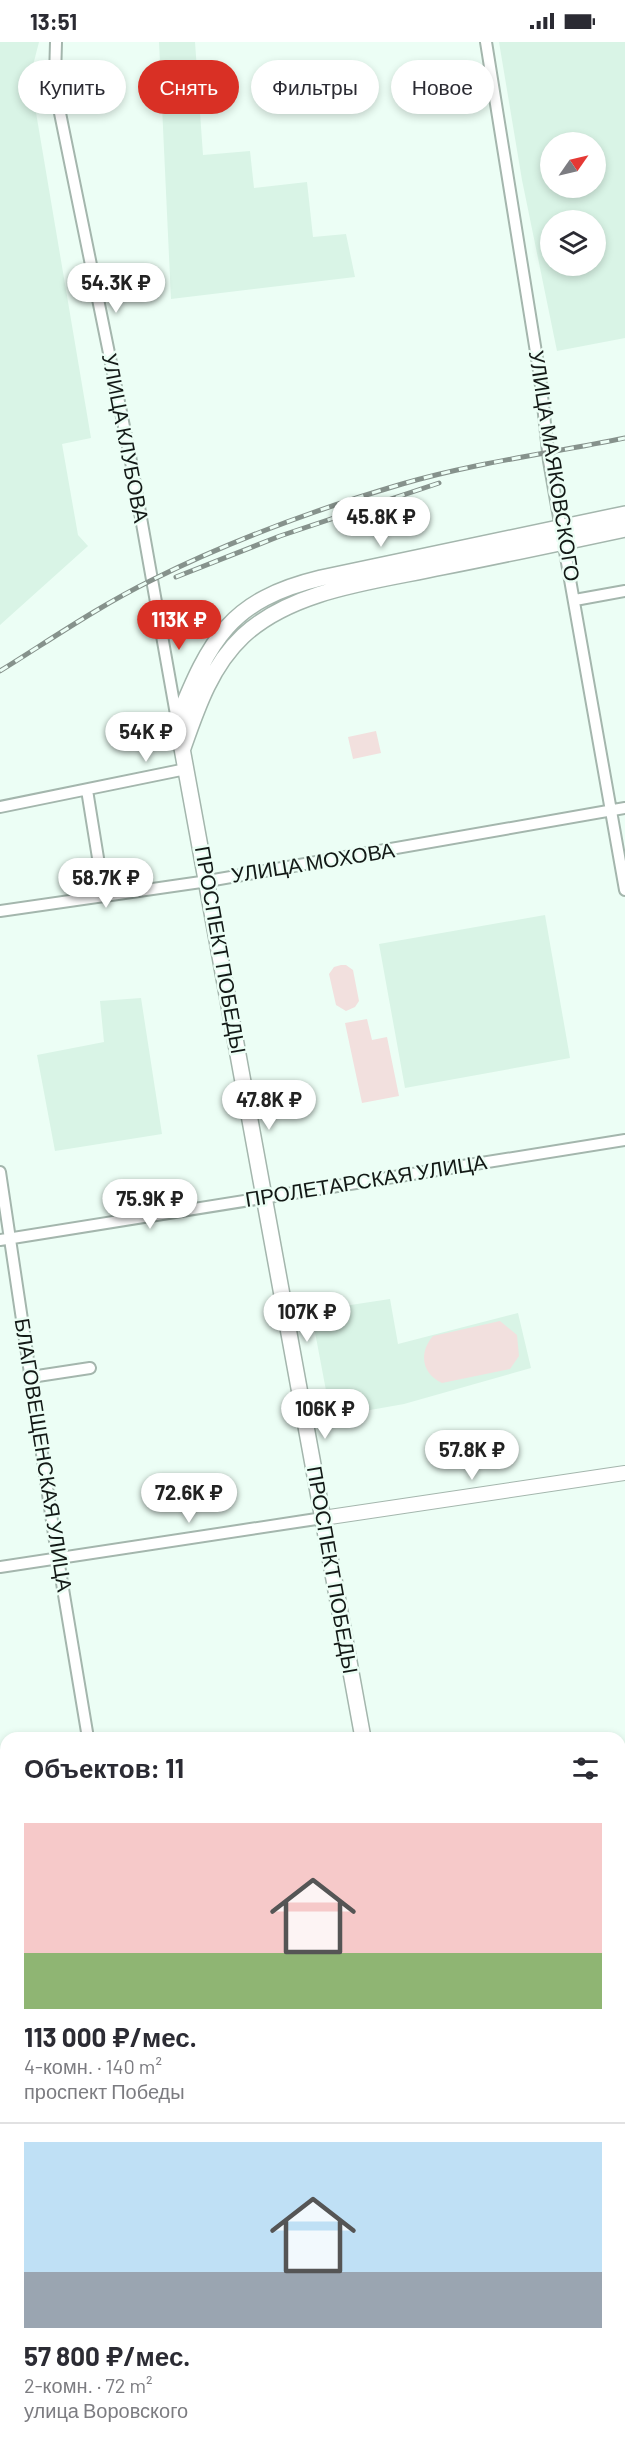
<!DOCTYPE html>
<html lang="ru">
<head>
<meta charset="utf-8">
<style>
  :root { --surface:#fff; --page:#f7f7f7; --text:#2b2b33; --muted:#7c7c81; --line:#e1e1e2; --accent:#d93025 }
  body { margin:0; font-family:Barlow,sans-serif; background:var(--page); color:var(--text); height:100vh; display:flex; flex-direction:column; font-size:22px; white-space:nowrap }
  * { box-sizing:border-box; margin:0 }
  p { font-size:20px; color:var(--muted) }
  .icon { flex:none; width:33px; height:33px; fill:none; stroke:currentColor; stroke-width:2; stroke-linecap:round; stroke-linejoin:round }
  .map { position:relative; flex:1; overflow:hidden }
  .side { position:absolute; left:0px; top:1690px; width:626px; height:722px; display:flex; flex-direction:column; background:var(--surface); border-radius:18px 18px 0 0; box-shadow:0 3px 9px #0003 }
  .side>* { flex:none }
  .banner { position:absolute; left:18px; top:18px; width:590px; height:54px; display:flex; gap:12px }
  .needle { width:39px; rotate:56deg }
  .controls { position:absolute; left:540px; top:90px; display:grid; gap:12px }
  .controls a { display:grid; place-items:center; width:66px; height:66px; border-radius:50%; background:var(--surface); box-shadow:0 3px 9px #0003; font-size:30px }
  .price { position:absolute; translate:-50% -51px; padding:0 14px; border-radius:21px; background:#fff; color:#222; font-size:20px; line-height:39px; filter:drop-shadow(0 2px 3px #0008) }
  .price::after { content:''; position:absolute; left:50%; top:36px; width:18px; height:14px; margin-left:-9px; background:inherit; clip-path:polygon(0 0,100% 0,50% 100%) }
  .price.on { background:var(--accent); color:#fff }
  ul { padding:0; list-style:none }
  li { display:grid; align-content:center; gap:12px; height:318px; padding:0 24px }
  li+li { border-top:2px solid var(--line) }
  li span { display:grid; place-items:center; height:186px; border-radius:0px; color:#555 }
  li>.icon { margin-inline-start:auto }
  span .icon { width:108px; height:108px; fill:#fffc; stroke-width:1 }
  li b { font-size:26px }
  h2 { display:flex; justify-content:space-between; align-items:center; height:72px; padding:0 24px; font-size:26px }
  .chip { padding:0 21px; border-radius:27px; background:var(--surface); box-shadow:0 3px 9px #0003; font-size:21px; line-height:54px }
  .chip.on { background:var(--accent); color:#fff }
  .status { display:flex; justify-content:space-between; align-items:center; height:42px; padding:0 30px; background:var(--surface); direction:ltr }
  .status svg { height:16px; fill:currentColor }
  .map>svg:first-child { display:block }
  .built { fill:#d9f4e6; fill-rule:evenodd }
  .green { fill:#f2e0de }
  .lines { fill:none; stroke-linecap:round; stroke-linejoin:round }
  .minor-casing { stroke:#a4b6ad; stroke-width:14 }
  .tertiary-casing { stroke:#a4b6ad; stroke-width:16 }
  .secondary-casing { stroke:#a4b6ad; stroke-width:18 }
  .minor { stroke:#fff; stroke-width:10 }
  .tertiary { stroke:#fff; stroke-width:14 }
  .secondary { stroke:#fff; stroke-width:15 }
  .rail-casing { stroke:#86928c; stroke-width:5 }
  .rail { stroke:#ecfef5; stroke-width:3; stroke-dasharray:9; stroke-linecap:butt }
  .labels { text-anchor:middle; stroke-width:5; stroke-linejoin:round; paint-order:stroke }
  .street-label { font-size:21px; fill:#131916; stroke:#ecfef5 }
</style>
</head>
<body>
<div class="status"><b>13:51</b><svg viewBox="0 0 49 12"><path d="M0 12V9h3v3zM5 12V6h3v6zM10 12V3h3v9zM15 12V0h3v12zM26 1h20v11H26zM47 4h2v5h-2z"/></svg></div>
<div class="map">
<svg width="625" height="2411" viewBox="0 0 625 2411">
  <rect width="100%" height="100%" fill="#ecfef5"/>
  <path class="built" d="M0 0H39L30 35 91 396 62 402 78 493 88 504 0 583Z
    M159 0H195L203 113 250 109 254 146 307 140 313 195 346 192 355 235 171 257Z
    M499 0H625V296L557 309 522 138ZM550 100H596V146H550ZM550 178H596V224H550Z
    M545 873 570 1016 405 1046 379 902Z
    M141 956 162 1092 55 1109 37 1013 104 1000 100 959Z
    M390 1257 398 1302 518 1271 531 1326 404 1362 331 1375 311 1269Z"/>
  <path class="green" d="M376 689 381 711 353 717 348 695Z
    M341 923H346L353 928 359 959 355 965 346 969 336 963 329 932 334 925Z
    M367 977 372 998 387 995 399 1054 362 1061 345 981Z
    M500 1279 517 1293 519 1314 510 1327 442 1341C421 1331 419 1310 433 1294Z
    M0 1939 6 1941V2038L0 2036Z
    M625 1982V2310L620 2312V1983Z"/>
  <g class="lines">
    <defs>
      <path id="minor" d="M56 0 55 36 60 71 130 414 177 678
        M486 0 540 335 549 419 625 848
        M575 558 625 549
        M87 748 104 853
        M0 765 186 727
        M0 869 208 839 625 766
        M0 1130 55 1499 88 1696
        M0 1198 625 1098
        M31 1335 90 1326
        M0 1525 323 1476
        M620 1773 625 1765
        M620 1977 625 1976
        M208 2406V2411
        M439 2411 465 2406"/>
      <path id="tertiary" d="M323 1476 625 1431"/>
      <path id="secondary" d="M183 706C197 666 211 624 243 594 293 547 377 539 442 525 503 513 564 500 625 487
        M363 1696 177 679C210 597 230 558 321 536L625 472
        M0 1908 6 1910
        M529 2406 530 2411"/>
    </defs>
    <use href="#minor" class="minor-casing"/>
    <use href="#tertiary" class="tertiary-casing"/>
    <use href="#secondary" class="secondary-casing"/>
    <use href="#minor" class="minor"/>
    <use href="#tertiary" class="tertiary"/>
    <use href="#secondary" class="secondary"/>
    <defs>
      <path id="rail" d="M176 535 280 494 439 441
        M0 629C50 598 99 564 152 538 232 498 317 467 402 442 473 421 552 411 625 396"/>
    </defs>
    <use href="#rail" class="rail-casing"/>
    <use href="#rail" class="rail"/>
  </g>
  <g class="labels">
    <g class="street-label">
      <text transform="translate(125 396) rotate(79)" y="7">УЛИЦА КЛУБОВА</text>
      <text transform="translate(554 424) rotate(81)" y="7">УЛИЦА МАЯКОВСКОГО</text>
      <text transform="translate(313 821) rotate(-9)" y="7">УЛИЦА МОХОВА</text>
      <text transform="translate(220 908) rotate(80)" y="7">ПРОСПЕКТ ПОБЕДЫ</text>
      <text transform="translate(366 1139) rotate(-9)" y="7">ПРОЛЕТАРСКАЯ УЛИЦА</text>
      <text transform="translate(43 1413) rotate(81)" y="7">БЛАГОВЕЩЕНСКАЯ УЛИЦА</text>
      <text transform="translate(332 1528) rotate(80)" y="7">ПРОСПЕКТ ПОБЕДЫ</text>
    </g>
  </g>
</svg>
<div class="controls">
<a><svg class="needle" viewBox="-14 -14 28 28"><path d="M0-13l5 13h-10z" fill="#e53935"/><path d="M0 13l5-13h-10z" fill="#7c7c81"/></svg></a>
<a><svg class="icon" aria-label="layers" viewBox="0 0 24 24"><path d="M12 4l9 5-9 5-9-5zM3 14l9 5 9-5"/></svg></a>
</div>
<b class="price" style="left:116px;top:272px">54.3K ₽</b>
<b class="price" style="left:381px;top:506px">45.8K ₽</b>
<b class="price on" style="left:179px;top:609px">113K ₽</b>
<b class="price" style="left:146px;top:721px">54K ₽</b>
<b class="price" style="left:106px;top:867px">58.7K ₽</b>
<b class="price" style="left:269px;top:1089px">47.8K ₽</b>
<b class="price" style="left:150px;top:1188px">75.9K ₽</b>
<b class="price" style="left:307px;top:1301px">107K ₽</b>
<b class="price" style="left:325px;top:1398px">106K ₽</b>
<b class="price" style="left:472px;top:1439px">57.8K ₽</b>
<b class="price" style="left:189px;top:1482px">72.6K ₽</b>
<div class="banner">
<a class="chip">Купить</a>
<a class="chip on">Снять</a>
<a class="chip">Фильтры</a>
<a class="chip">Новое</a>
</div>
<section class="side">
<h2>Объектов: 11<svg class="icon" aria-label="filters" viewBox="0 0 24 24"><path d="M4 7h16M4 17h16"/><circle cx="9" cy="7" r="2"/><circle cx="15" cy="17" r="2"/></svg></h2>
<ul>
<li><span style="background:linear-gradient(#f6c9c9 70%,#8fb573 0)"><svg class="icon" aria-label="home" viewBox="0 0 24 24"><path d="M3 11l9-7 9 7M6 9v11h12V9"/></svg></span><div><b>113 000 ₽/мес.</b><p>4-комн. · 140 m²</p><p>проспект Победы</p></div></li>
<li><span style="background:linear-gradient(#bfe0f5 70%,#9aa5b1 0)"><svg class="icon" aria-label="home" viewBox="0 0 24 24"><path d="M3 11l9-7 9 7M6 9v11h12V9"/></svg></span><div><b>57 800 ₽/мес.</b><p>2-комн. · 72 m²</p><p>улица Воровского</p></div></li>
</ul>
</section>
</div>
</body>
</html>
